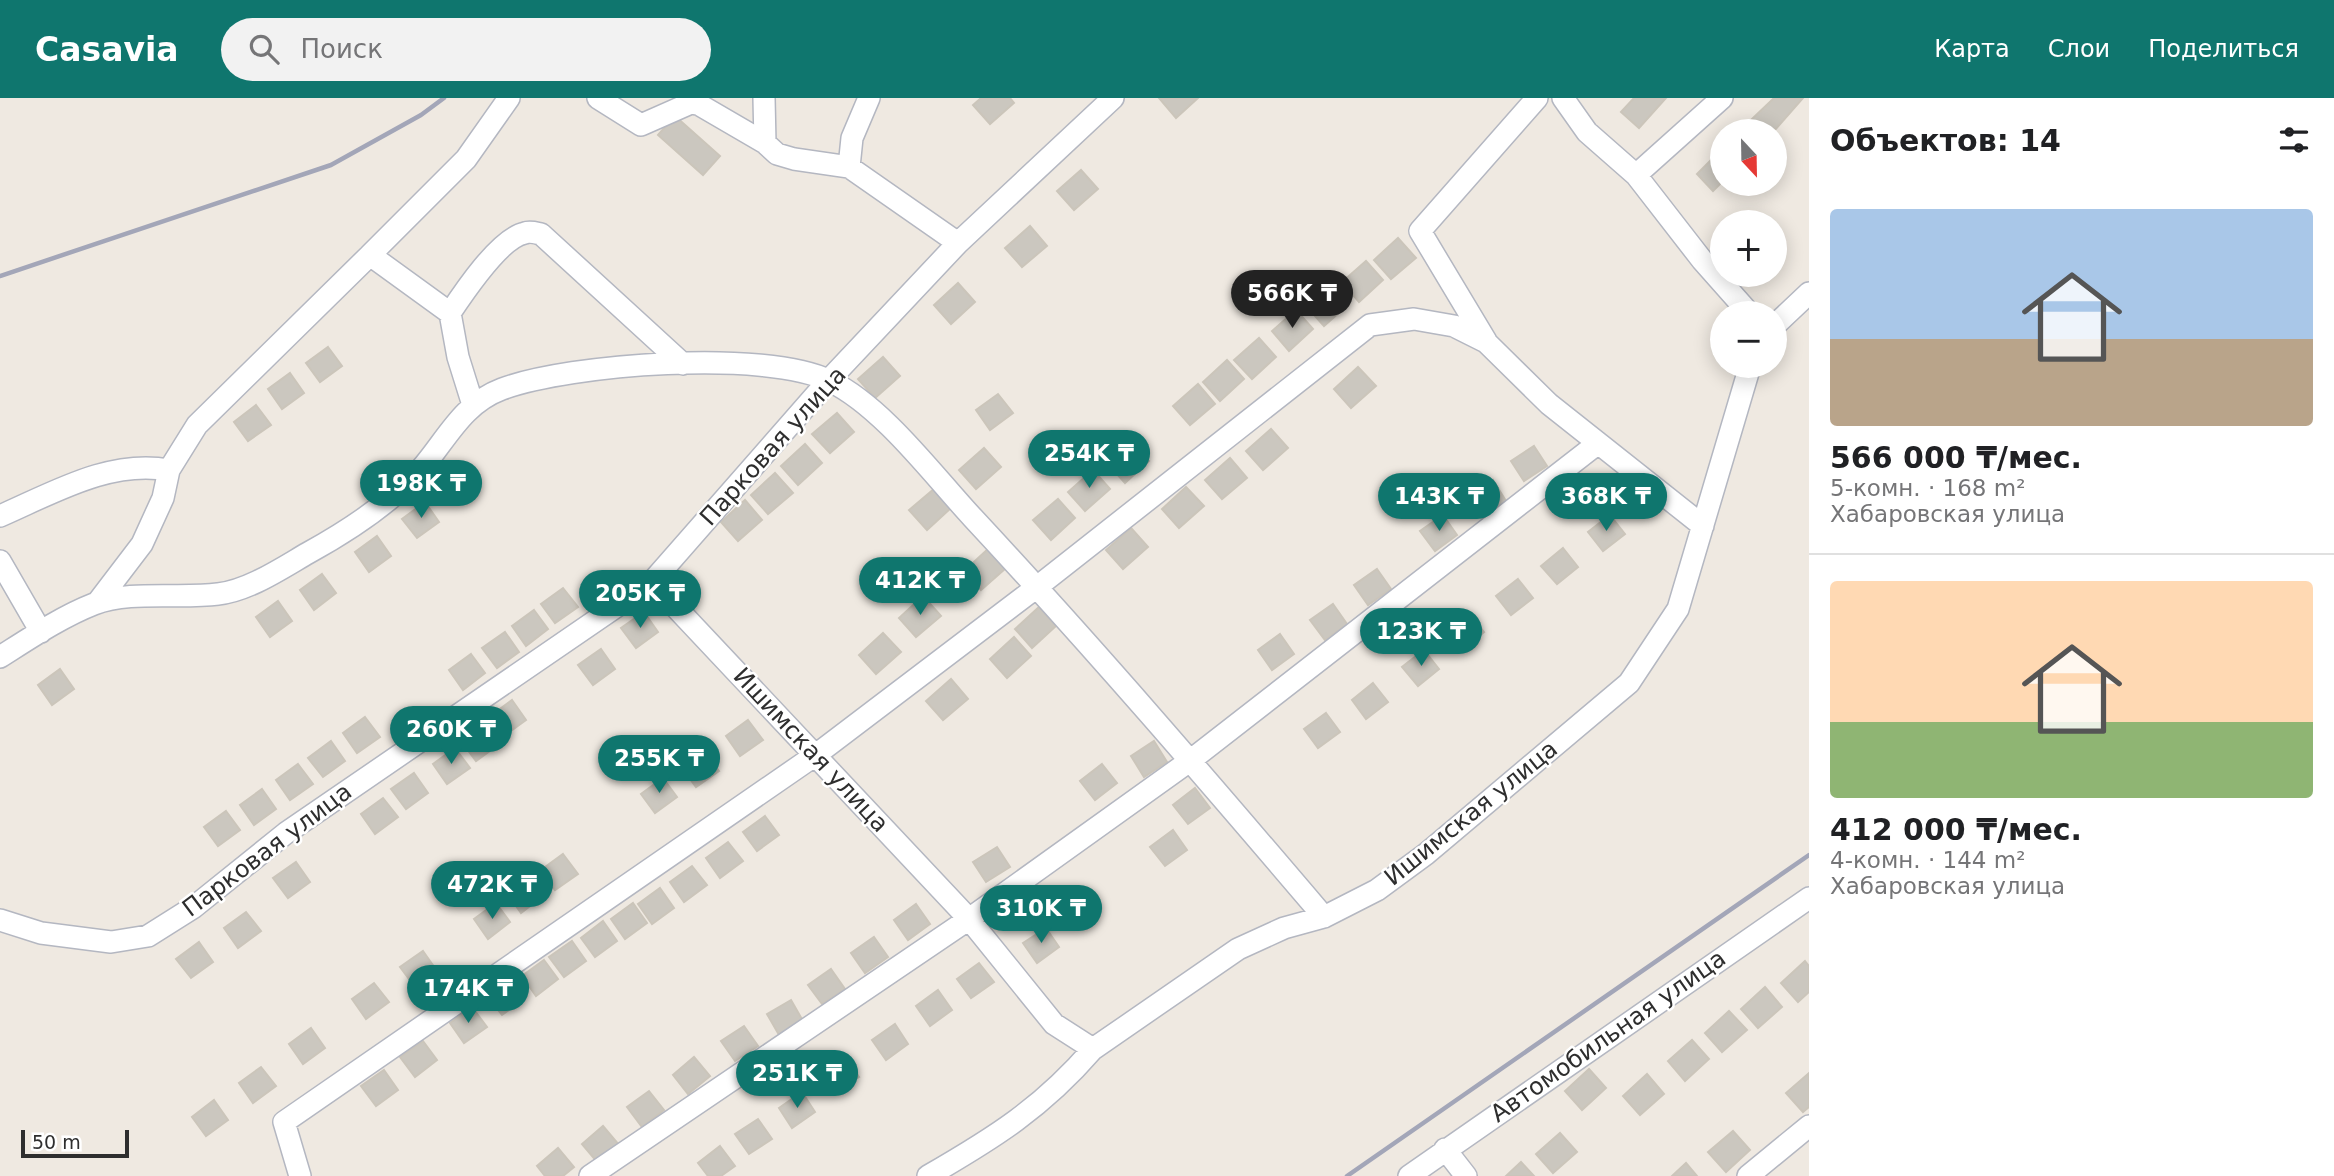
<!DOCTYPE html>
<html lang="ru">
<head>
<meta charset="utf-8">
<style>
  :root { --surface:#fff; --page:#f2f2f2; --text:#202124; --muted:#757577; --line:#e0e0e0; --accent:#0f766e }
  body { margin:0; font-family:"DejaVu Sans",sans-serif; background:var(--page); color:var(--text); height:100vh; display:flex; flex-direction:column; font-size:26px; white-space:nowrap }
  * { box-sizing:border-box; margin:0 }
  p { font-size:23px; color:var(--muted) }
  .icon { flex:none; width:38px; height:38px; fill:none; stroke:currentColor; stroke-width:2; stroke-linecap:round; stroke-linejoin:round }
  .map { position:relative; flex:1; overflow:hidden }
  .details { display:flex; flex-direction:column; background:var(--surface); width:525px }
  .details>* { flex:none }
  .needle { width:46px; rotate:158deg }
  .buttons { position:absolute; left:1710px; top:21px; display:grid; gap:14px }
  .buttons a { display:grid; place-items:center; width:77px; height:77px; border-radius:50%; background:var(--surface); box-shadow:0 4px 18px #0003; font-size:35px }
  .scale { position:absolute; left:21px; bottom:18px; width:108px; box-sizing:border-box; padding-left:7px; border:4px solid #2e2e2e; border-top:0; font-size:19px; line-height:24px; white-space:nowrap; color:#2e2e2e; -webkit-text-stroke:5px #fff; paint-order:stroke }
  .price { position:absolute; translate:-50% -60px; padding:0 16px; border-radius:24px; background:var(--accent); color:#fff; font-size:23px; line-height:46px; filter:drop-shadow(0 2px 4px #0008) }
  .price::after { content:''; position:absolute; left:50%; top:42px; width:21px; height:16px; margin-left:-10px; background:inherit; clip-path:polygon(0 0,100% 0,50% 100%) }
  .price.active { background:#222; color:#fff }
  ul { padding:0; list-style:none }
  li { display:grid; align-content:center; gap:14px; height:371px; padding:0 21px }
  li+li { border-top:2px solid var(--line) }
  li span { display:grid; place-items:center; height:217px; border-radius:7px; color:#555 }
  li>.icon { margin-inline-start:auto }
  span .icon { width:126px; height:126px; fill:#fffc; stroke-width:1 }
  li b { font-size:30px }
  h2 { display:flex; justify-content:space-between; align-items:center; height:84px; padding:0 21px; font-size:30px }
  header { display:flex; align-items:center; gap:42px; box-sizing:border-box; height:98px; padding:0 35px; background:var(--accent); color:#fff }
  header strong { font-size:33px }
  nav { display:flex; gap:38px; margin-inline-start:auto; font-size:24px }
  .search { width:490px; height:63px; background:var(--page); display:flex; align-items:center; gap:18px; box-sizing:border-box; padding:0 24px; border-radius:38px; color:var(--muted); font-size:26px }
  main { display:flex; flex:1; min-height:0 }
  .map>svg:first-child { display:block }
  .building { fill:#cbc7bf; stroke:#cbc5ba; stroke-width:2 }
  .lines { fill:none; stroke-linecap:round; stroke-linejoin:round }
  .minor-casing { stroke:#b4b7c1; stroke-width:24 }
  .minor { stroke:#fff; stroke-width:21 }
  .rail { stroke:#a3a6b8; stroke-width:4.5 }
  .labels { text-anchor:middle; stroke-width:5; stroke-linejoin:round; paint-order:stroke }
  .street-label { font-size:24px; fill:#2e2e2e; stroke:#fff }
</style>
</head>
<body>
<header>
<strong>Casavia</strong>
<div class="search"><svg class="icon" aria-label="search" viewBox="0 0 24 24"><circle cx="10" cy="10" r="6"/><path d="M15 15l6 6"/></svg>Поиск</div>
<nav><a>Карта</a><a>Слои</a><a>Поделиться</a></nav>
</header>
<main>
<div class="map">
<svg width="1809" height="1078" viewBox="0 0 1809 1078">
  <rect width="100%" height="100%" fill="#efe9e1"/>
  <path class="building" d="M981 0H1010L1014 5 990 26 973 7Z
    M1159 0H1198L1176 20Z
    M1634 0H1666L1639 30 1621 14Z
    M1774 0H1803L1774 33H1764L1750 23Z
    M675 18 720 58 703 77 658 37Z
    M1722 51V84L1713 93 1697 76Z
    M1081 72 1098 91 1074 112 1057 93Z
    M1030 128 1047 148 1022 169 1005 150Z
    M1398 140 1416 160 1391 181 1374 162Z
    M1366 163 1383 182 1359 204 1342 184Z
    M958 185 975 204 951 226 934 207Z
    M1331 187 1349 206 1324 228 1307 209Z
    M1296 212 1313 231 1289 253 1272 233Z
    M1259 240 1276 259 1252 281 1234 262Z
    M328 249 342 268 320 284 306 265Z
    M883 259 900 278 875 300 858 281Z
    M1227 262 1244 281 1220 303 1203 284Z
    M1358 269 1376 288 1351 310 1334 291Z
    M290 275 304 295 282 311 268 291Z
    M1198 286 1215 306 1190 327 1173 308Z
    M998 296 1013 315 990 332 976 312Z
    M256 307 271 327 248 343 234 324Z
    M837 315 854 334 830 355 812 336Z
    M1271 331 1288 350 1263 372 1246 353Z
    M1132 344 1149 363 1125 385 1108 366Z
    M805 346 822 365 798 387 781 368Z
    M1534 348 1547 368 1524 383 1511 363Z
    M984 350 1001 369 976 391 959 372Z
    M1230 360 1247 380 1222 401 1205 382Z
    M1093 372 1110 391 1085 413 1068 394Z
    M775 375 793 395 768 416 751 397Z
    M1493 382 1506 403 1483 418 1470 398Z
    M1186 389 1204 408 1179 430 1162 411Z
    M934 391 951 410 927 432 909 412Z
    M1058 401 1075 420 1051 442 1033 422Z
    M745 402 762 422 738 443 721 424Z
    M425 404 439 424 417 440 402 421Z
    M1443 417 1457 437 1435 453 1420 433Z
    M1610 417 1625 436 1603 453 1588 434Z
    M1131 430 1148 449 1123 471 1106 452Z
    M377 438 391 458 369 474 355 454Z
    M1563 450 1578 469 1557 486 1541 468Z
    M988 451 1005 471 981 492 964 473Z
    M1377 471 1391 491 1368 507 1354 487Z
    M322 476 336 495 314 512 300 492Z
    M1518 481 1533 500 1511 517 1496 498Z
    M563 490 578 509 555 525 541 506Z
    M923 498 941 518 916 539 899 520Z
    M278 503 292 523 270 539 256 519Z
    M1333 506 1347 526 1325 542 1310 522Z
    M1039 509 1056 528 1032 550 1015 531Z
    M534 512 548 531 526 548 512 528Z
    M644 514 658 534 636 550 621 530Z
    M1469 515 1484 534 1463 551 1447 532Z
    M505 534 519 554 497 570 482 550Z
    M883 535 901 554 876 576 859 557Z
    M1280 536 1294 556 1272 572 1258 552Z
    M1014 539 1031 558 1007 580 990 561Z
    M601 551 615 571 593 587 578 567Z
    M1424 552 1439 571 1418 588 1402 569Z
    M471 556 485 575 463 592 449 572Z
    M60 571 74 591 52 607 38 587Z
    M951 581 968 601 943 622 926 603Z
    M1373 585 1388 604 1366 621 1352 602Z
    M512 602 526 622 504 638 489 619Z
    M1326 615 1340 634 1318 650 1304 631Z
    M365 619 380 639 357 655 343 635Z
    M748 622 763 642 740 658 726 638Z
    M483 627 498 647 476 663 461 643Z
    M331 643 345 663 323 679 308 660Z
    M1154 643 1167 664 1144 679 1131 658Z
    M455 650 470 670 447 686 433 666Z
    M704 654 719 673 696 689 682 670Z
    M298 666 313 686 290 702 276 682Z
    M1102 666 1117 685 1095 702 1080 683Z
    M414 675 428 695 406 711 391 691Z
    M663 680 677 699 655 715 641 696Z
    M1195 690 1210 710 1188 726 1173 707Z
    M262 691 276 711 254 727 240 707Z
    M383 700 398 719 375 736 361 716Z
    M226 713 240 732 218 748 204 729Z
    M765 718 779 737 757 753 743 734Z
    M1173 732 1187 752 1165 768 1150 749Z
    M728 744 743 763 720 780 706 760Z
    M997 749 1010 769 986 784 973 764Z
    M563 756 578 776 555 792 541 772Z
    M296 764 310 784 288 800 273 780Z
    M692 768 707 787 684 804 670 784Z
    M529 779 543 798 521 815 507 795Z
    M660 790 674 810 652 826 638 806Z
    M496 805 510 824 488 841 474 821Z
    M633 805 647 825 625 841 611 821Z
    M916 806 930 826 908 842 894 822Z
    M246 814 261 833 238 850 224 830Z
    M603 823 617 843 595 859 581 840Z
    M1046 830 1059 849 1037 865 1023 845Z
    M874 839 888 859 865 875 851 855Z
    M572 843 586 863 564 879 549 859Z
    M199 844 213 864 191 880 176 861Z
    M423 853 437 873 415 889 400 869Z
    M544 862 558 881 536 898 522 878Z
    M1805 863 1809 868V894L1798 904 1781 885Z
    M979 865 994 884 971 900 957 881Z
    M831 871 845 891 822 906 808 887Z
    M510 882 524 901 502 917 487 898Z
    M374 885 389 904 366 921 352 901Z
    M1765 889 1782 909 1758 930 1741 911Z
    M938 892 952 912 930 928 916 908Z
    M791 902 803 923 779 937 767 916Z
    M472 909 487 929 464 945 450 925Z
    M1729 913 1747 932 1722 954 1705 935Z
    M895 926 908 946 886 962 872 942Z
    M744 928 758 948 735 963 721 943Z
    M311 930 325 950 303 966 289 946Z
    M1692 942 1709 961 1685 983 1668 963Z
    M423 943 437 962 415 979 400 959Z
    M694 959 710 978 688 996 673 977Z
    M845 959 859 979 836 994 822 975Z
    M261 969 276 988 253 1005 239 985Z
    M1589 971 1606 990 1582 1012 1565 993Z
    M384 972 398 992 376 1008 361 988Z
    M1809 975V1009L1803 1014 1786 995Z
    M1647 976 1664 996 1640 1017 1623 998Z
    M649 993 664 1012 642 1029 627 1009Z
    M802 994 815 1014 792 1030 779 1010Z
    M214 1002 228 1022 206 1038 192 1019Z
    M758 1021 772 1041 749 1056 735 1036Z
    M603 1028 619 1047 598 1065 582 1046Z
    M1733 1033 1750 1052 1726 1074 1708 1054Z
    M1560 1035 1577 1054 1553 1075 1536 1056Z
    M720 1048 735 1068 721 1078H708L698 1065Z
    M558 1050 574 1069 563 1078H545L537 1068Z
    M1521 1064 1534 1078H1506Z
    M1686 1065 1697 1078H1672Z"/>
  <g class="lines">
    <defs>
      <path id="minor" d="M598 0 641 27 691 5 698 6 765 45
        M764 0 765 45 777 56 794 61 849 69 958 145
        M1563 0 1587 34 1636 77 1702 162 1749 215
        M849 69 852 40 869 0
        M1636 77 1722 0
        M370 157 466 61 509 0
        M450 215C464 194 500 140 525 135 530 133 536 135 541 136L683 266
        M1774 228 1809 195
        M1486 243 1420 133 1537 0
        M0 418C53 395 110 361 169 372
        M0 463 41 534
        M652 484 969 821 1054 926 1093 951 1238 851 1284 830 1324 819 1377 792 1426 756 1629 585 1678 511 1750 268
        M97 505 142 446 163 400 169 372 197 327 370 157 450 215 458 259 473 307
        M0 559C30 540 61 519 94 506 129 492 180 501 218 496 248 493 282 470 308 455 348 433 390 406 421 371 447 341 462 306 502 291 570 266 765 251 830 283 883 309 933 377 973 420 1094 550 1209 684 1324 819
        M0 822 41 835 111 844 148 838 194 809 286 735 652 484 829 282 958 145 1113 0
        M1445 1051 1466 1078
        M300 1078 284 1024 817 656 1037 489 1370 227 1414 221 1454 228 1486 244 1549 306 1703 428
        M590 1078 969 821 1191 662 1597 346
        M928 1078C994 1040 1042 1010 1093 951
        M1409 1078 1809 800
        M1748 1078 1809 1028"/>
    </defs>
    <use href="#minor" class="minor-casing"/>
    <use href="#minor" class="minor"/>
    <path class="rail" d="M0 178 331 67 421 17 444 0
      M1347 1078 1809 757"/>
  </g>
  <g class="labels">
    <g class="street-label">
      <text transform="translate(773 348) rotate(-48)" y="8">Парковая улица</text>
      <text transform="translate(811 652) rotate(47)" y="8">Ишимская улица</text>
      <text transform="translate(1471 715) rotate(-39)" y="8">Ишимская улица</text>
      <text transform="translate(267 752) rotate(-37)" y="8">Парковая улица</text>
      <text transform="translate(1608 938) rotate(-35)" y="8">Автомобильная улица</text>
    </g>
  </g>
</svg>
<div class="buttons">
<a><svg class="needle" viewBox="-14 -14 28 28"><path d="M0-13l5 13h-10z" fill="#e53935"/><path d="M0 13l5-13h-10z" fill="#757577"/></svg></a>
<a>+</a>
<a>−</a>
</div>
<div class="scale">50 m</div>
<b class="price active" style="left:1292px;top:232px">566K ₸</b>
<b class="price" style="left:1089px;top:392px">254K ₸</b>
<b class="price" style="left:421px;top:422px">198K ₸</b>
<b class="price" style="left:1439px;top:435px">143K ₸</b>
<b class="price" style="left:1606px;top:435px">368K ₸</b>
<b class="price" style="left:920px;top:519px">412K ₸</b>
<b class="price" style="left:640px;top:532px">205K ₸</b>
<b class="price" style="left:1421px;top:570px">123K ₸</b>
<b class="price" style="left:451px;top:668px">260K ₸</b>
<b class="price" style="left:659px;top:697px">255K ₸</b>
<b class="price" style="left:492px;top:823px">472K ₸</b>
<b class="price" style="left:1041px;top:847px">310K ₸</b>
<b class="price" style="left:468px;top:927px">174K ₸</b>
<b class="price" style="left:797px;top:1012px">251K ₸</b>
</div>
<section class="details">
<h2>Объектов: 14<svg class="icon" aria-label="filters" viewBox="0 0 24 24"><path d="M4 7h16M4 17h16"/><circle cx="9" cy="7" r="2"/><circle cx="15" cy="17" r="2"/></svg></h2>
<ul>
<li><span style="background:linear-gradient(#a9c7e8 60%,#b9a48a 0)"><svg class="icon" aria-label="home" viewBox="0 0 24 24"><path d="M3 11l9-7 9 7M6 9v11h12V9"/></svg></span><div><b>566 000 ₸/мес.</b><p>5-комн. · 168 m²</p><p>Хабаровская улица</p></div></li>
<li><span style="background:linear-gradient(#ffd9b3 65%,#8fb573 0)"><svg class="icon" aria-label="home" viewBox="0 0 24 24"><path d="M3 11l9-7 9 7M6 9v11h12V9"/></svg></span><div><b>412 000 ₸/мес.</b><p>4-комн. · 144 m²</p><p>Хабаровская улица</p></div></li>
</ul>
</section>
</main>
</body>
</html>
